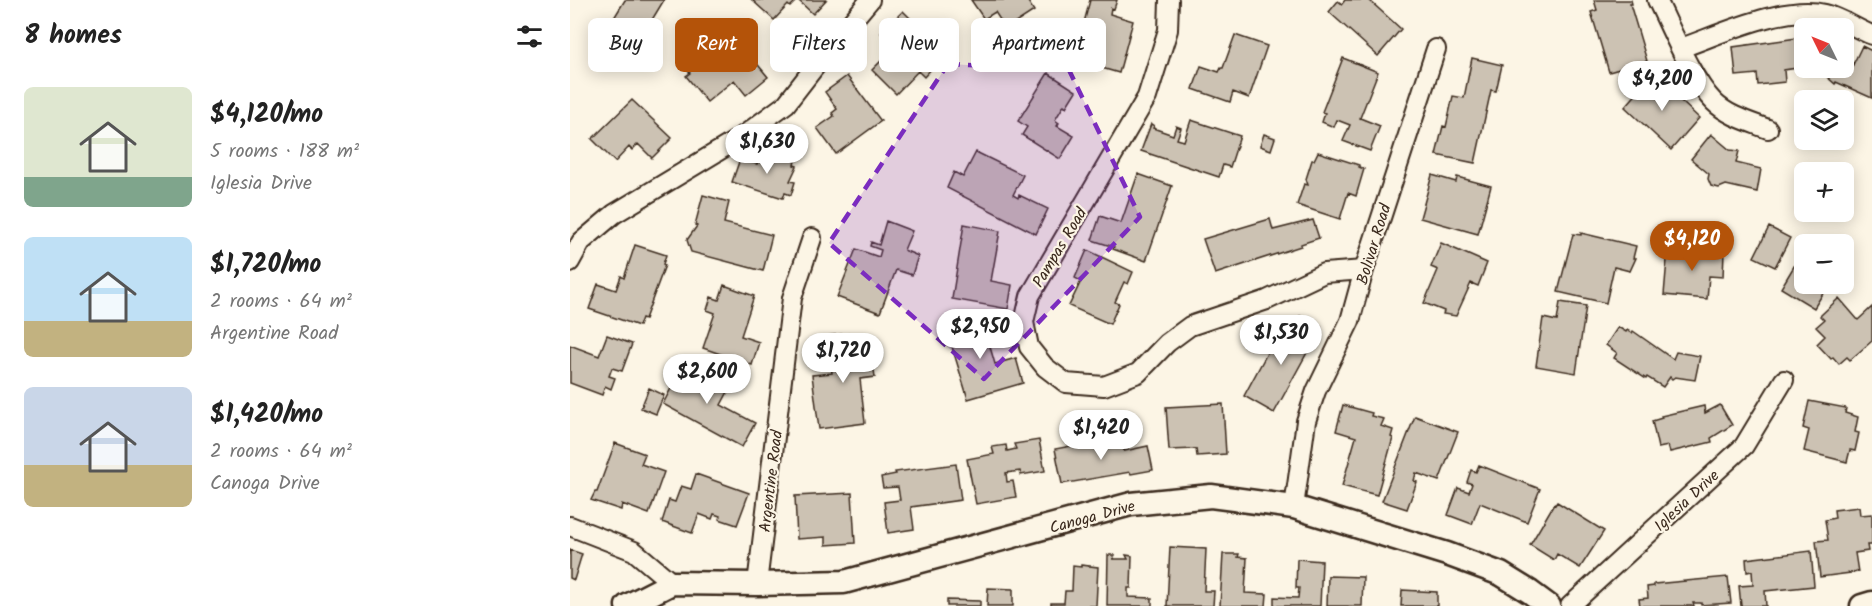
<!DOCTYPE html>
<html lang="en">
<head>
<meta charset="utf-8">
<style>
  :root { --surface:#fff; --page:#f2f2f2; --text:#222; --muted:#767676; --accent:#b45309 }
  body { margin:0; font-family:Kalam,sans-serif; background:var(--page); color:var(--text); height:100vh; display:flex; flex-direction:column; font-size:22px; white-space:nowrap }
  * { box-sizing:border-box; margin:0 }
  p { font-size:20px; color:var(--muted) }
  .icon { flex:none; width:33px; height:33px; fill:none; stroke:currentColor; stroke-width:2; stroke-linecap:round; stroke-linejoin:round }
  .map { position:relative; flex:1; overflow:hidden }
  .drawer { display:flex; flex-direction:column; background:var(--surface); width:570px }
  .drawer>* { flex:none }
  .banner { position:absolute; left:18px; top:18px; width:570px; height:54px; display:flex; gap:12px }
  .needle { width:39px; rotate:313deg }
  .controls { position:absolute; left:1224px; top:18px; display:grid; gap:12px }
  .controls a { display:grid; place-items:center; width:60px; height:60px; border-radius:9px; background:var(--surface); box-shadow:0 3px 15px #0003; font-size:30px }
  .price { position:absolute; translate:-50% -51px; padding:0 14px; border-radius:21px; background:#fff; color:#222; font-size:20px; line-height:39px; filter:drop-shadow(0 2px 3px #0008) }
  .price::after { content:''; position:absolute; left:50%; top:36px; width:18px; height:14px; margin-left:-9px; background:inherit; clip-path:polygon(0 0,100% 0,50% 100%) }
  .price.active { background:var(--accent); color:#fff }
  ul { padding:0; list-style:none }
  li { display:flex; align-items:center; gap:18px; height:150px; padding:0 24px }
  li span { display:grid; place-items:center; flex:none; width:168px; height:120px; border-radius:9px; color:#555 }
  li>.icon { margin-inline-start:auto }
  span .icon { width:72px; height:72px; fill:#fffc; stroke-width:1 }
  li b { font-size:26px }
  h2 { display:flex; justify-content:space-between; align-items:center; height:72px; padding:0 24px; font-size:26px }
  .tag { padding:0 21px; border-radius:9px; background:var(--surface); box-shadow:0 3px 15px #0003; font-size:21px; line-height:54px }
  .tag.active { background:var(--accent); color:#fff }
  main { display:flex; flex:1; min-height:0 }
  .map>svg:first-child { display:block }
  .building { fill:#ccc2b3; stroke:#3b2a1e; stroke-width:1.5 }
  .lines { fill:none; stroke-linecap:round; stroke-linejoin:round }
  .minor-casing { stroke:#3b2a1e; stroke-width:22 }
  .tertiary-casing { stroke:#3b2a1e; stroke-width:27 }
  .minor { stroke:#fcf5e5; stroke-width:18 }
  .tertiary { stroke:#fcf5e5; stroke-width:22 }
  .marked { fill:#7b2cbf; fill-opacity:0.2; stroke:#7b2cbf; stroke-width:4.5; stroke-dasharray:12 8; stroke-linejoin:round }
  .labels { text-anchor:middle; stroke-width:4.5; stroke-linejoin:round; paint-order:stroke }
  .street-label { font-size:16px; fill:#3b2a1e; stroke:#fcf5e5 }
</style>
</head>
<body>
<main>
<section class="drawer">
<h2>8 homes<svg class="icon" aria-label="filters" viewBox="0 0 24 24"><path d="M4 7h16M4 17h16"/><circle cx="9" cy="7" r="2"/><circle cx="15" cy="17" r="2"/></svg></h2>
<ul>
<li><span style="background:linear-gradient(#dfe7d0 75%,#7fa58c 0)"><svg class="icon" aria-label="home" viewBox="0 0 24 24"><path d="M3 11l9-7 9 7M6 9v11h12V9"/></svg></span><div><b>$4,120/mo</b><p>5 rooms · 188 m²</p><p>Iglesia Drive</p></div></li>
<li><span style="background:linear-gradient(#bfe0f5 70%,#c2b280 0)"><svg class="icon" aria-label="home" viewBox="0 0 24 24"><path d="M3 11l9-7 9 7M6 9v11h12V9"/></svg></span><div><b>$1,720/mo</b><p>2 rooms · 64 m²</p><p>Argentine Road</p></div></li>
<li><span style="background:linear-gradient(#c9d6e8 65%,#c2b280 0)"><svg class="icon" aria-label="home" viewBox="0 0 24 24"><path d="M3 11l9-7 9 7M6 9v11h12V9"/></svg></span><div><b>$1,420/mo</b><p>2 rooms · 64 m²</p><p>Canoga Drive</p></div></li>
</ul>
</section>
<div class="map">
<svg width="1302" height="606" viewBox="0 0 1302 606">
  <rect width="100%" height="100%" fill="#fcf5e5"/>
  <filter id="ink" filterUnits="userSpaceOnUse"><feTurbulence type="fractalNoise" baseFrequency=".0167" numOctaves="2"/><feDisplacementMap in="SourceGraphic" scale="12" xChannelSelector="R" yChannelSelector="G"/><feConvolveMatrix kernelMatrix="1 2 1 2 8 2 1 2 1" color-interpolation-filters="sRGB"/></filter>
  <g filter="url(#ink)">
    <path class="building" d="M55 0H94L68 43 39 26Z
      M182 0H227L220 7 218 5 204 20Z
      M228 0H256L243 14Z
      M401 0H457L464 11 436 29 425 12 414 19Z
      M520 0H547L544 9 541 8 540 14 563 21 549 73 518 64 520 56 508 53 510 46 508 45Z
      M775 0H799L831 29 808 56 759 12 768 1 772 4Z
      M1024 0H1061L1062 4H1060L1077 61 1039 72 1021 12 1027 10Z
      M333 11 370 48 369 50 374 55 354 77 348 71 326 94 302 70 325 47 311 33Z
      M154 29 162 39 165 37 198 77 176 95 164 80 137 102 116 76 120 73 116 69 137 52 131 45 149 30 150 31Z
      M1234 30V67L1214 70 1215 82 1188 85 1187 74 1166 76 1163 47 1227 38Z
      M665 35 697 46 679 98 663 92 660 102 623 89 631 66 649 72 651 68H653Z
      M1292 46 1302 51V98L1266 82 1265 84 1247 68H1274V55L1283 63 1275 71 1279 73Z
      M773 58 808 72 790 118 810 126 800 151 773 141 780 125 767 120 764 127 752 122 755 113 752 112Z
      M902 58 932 65 926 91 921 90 905 163 866 155 873 126 876 127 883 96 894 98Z
      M478 73 506 91 496 107 494 105 485 120 489 123 487 126 504 136 490 159 452 135 457 127 448 121Z
      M1084 74 1112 100 1111 101 1129 118 1101 150 1055 107Z
      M277 76 311 121 266 154 247 128 264 116 262 113 267 109 255 92Z
      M62 100 102 138 82 158 68 144 62 150 59 147 45 162 22 139Z
      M621 120 670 136 660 167 653 165 649 177 571 151 581 124 584 126 583 128 603 135 606 126 611 128 607 139 614 141Z
      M694 134 705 138 701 150 690 146Z
      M1141 134 1160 150 1169 151 1166 163 1191 169 1187 192 1156 185 1149 188 1141 186 1138 179 1139 174 1121 159Z
      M192 151 225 161 224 165 227 166 220 181 225 182 221 195 215 193 213 198 162 182 170 159 187 164Z
      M406 152 453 175 443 195 448 198 449 195 478 209 466 234 377 188 384 172 393 177Z
      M748 152 789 165V167L794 169 786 196 778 193 770 219 727 205 734 184 738 185 736 179 742 160H744Z
      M568 174 602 186 576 261 543 249 544 247 522 240 530 216 551 223Z
      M862 175 886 182 887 177 921 186 908 234 850 218Z
      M133 195 159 202 154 223 202 235 193 271 121 252 117 240 127 226 125 225Z
      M700 219 703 230 743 220 749 238 731 244V246L645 274 633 239Z
      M316 221 342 231 334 250 348 256 342 275 326 270 310 313 267 297 286 249 309 257 311 250 300 246 301 242 309 245Z
      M394 224 430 231 421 281 442 285 438 309 382 299Z
      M1199 227 1220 238 1205 267 1184 257Z
      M1011 233 1066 246 1063 258H1066L1060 271 1044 267 1036 303 988 292 1003 234 1011 235Z
      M871 243 917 263 908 286 901 283 886 316 873 314 874 311 854 303 868 270 861 267Z
      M65 245 96 255 93 264 95 265 75 319 72 318 69 326 19 309 28 284 46 290 51 276 54 278Z
      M1098 248 1154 252 1153 277 1139 276 1137 299 1094 295Z
      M517 250 563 272 558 284 554 282 545 302 549 304 540 324 499 306 511 281 505 278Z
      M1233 251 1234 284H1259L1244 308 1211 288Z
      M154 285 184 296 171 336 189 342 182 365 133 348 145 313 137 310 141 297 149 300Z
      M1269 298 1288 320 1302 307V341L1280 360 1277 357 1269 364 1263 357 1261 359 1247 344 1255 336 1246 327 1254 320 1250 316Z
      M990 302 1016 306 1006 373 966 366 973 318 987 321Z
      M411 316 425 364 446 358 453 383 398 399 376 327Z
      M730 316 751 327 704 413 674 396 702 344 703 345 707 338 720 345 716 351 720 354 728 340 719 336Z
      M1048 327 1056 332 1057 330 1062 333 1063 331 1103 359 1106 352 1130 356 1125 380 1105 377 1102 379 1100 377 1093 387 1077 377 1076 379 1044 358 1047 353 1036 345Z
      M284 333 286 352 301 350 305 377 290 379 295 423 249 429 242 375 262 373 257 336Z
      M37 335 62 344 52 371 42 368 39 376 45 378 41 389 35 386 32 395 0 383V345L29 356Z
      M114 363 160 388 151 405 185 423 172 447 93 404Z
      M79 388 94 395 86 414 71 408Z
      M1239 401 1276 408 1275 413 1288 417 1285 432 1289 433 1285 451 1280 450 1277 462 1234 451 1239 430 1233 428Z
      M653 404 656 454 627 456 626 449 599 450 596 407Z
      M773 405 802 413 801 416 814 419 811 426 823 430 821 437 823 438 807 495 772 486 786 437 766 431Z
      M1150 405 1162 425 1141 438 1142 442 1100 452 1098 446 1088 448 1082 421 1092 418 1091 416 1134 406 1135 413Z
      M845 416 888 432 869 481 846 473 844 481 847 482 837 509 812 501Z
      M543 438 544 441 552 439 554 451 578 446 583 470 561 474 560 472 492 484 485 449Z
      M469 440 475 471 451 475 450 471 436 473 437 482 443 481 446 497 406 504 397 459 424 454 422 447 436 445 437 451 446 449 444 444Z
      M45 443 75 454 71 464 94 472 79 514 52 504 51 510 21 500 25 492H27Z
      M386 464 391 500 341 507 344 529 318 533 314 502 330 500 328 487 313 488 311 477 326 474 325 472Z
      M909 465 970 489 957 522 910 503 902 524 878 515 888 488 899 492 902 484 897 482 901 470 906 472Z
      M126 474 179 493 167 525 149 519 150 516 144 514 142 519 129 514 122 533 92 522 99 500 105 502 111 486 121 489Z
      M282 493 285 543 256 545V537L227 539 225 496Z
      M987 502 1034 531 1010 568 987 554 984 560 960 545 984 504 985 505Z
      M1289 507 1290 515 1302 514V545H1297L1298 551 1285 553 1288 572 1250 577 1246 541 1258 540 1255 520 1265 518 1264 510Z
      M600 547 636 549 634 591H644L643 606H597Z
      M0 550 12 554 4 580 0 578Z
      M1241 551 1244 586 1195 591 1196 606H1171L1169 586 1183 585 1182 571 1177 572 1176 559Z
      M653 554H669L668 557 677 558 675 593 697 594 696 606H650Z
      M538 555H545L543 559H558L556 555 562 556 561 588H558V597L582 598V606H537Z
      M727 559 752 561 750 606H704V597L728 598 729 588H726Z
      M511 565 528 567 526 606H481V603H494L495 591H502L503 566 511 567Z
      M758 576 793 577 792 606H757Z
      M1158 577 1161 603 1131 605V603H1123L1124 606H1070L1069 599 1078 598 1077 587 1084 586V584Z
      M418 588 443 589V606H417Z
      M832 590 867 592V606H831Z
      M377 600 410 601V606H377Z"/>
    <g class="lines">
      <defs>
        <path id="minor" d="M599 0 598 30 577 97 460 296 454 322 459 347 475 367 496 383 534 386 568 373 597 343 620 326 697 300 754 273 794 270
          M1087 0C1101 28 1122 80 1144 102 1158 116 1180 122 1198 129
          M1111 48C1151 34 1214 4 1255 14 1271 18 1287 29 1302 35
          M0 262 11 242 44 214 170 138 216 104 261 46 300 0
          M724 507 736 421 746 391 780 321 794 270 866 49
          M0 526 64 551 102 583
          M187 584 222 298 242 238
          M1000 606 1174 446 1214 380"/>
        <path id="tertiary" d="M57 606 102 583 187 584 274 582 561 504 641 496 724 507 877 554 931 574 960 592 979 606
          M1292 606 1302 603"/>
      </defs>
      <use href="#minor" class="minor-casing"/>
      <use href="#tertiary" class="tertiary-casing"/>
      <use href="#minor" class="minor"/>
      <use href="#tertiary" class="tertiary"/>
    </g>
  </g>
  <path class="marked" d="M378 64 499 70 570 217 414 379 259 243Z"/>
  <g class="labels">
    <g class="street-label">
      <text transform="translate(803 244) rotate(-73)" y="6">Bolivar Road</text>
      <text transform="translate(489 247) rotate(-59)" y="6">Pampas Road</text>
      <text transform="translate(200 481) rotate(-83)" y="6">Argentine Road</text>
      <text transform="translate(1116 500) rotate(-43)" y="6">Iglesia Drive</text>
      <text transform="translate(522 516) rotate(-15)" y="6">Canoga Drive</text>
    </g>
  </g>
</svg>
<div class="controls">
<a><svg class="needle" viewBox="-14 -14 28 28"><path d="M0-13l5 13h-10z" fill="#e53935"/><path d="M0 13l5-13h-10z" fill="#767676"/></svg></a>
<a><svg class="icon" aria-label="layers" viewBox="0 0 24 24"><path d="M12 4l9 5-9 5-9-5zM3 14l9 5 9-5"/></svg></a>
<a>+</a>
<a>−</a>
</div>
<b class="price" style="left:1092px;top:112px">$4,200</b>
<b class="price" style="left:197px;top:175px">$1,630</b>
<b class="price active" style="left:1122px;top:272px">$4,120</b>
<b class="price" style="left:410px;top:360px">$2,950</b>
<b class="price" style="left:711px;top:366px">$1,530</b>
<b class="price" style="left:273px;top:384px">$1,720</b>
<b class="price" style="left:137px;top:405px">$2,600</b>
<b class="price" style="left:531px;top:461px">$1,420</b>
<div class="banner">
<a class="tag">Buy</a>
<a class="tag active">Rent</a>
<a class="tag">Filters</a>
<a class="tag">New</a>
<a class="tag">Apartment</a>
</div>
</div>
</main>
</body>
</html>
